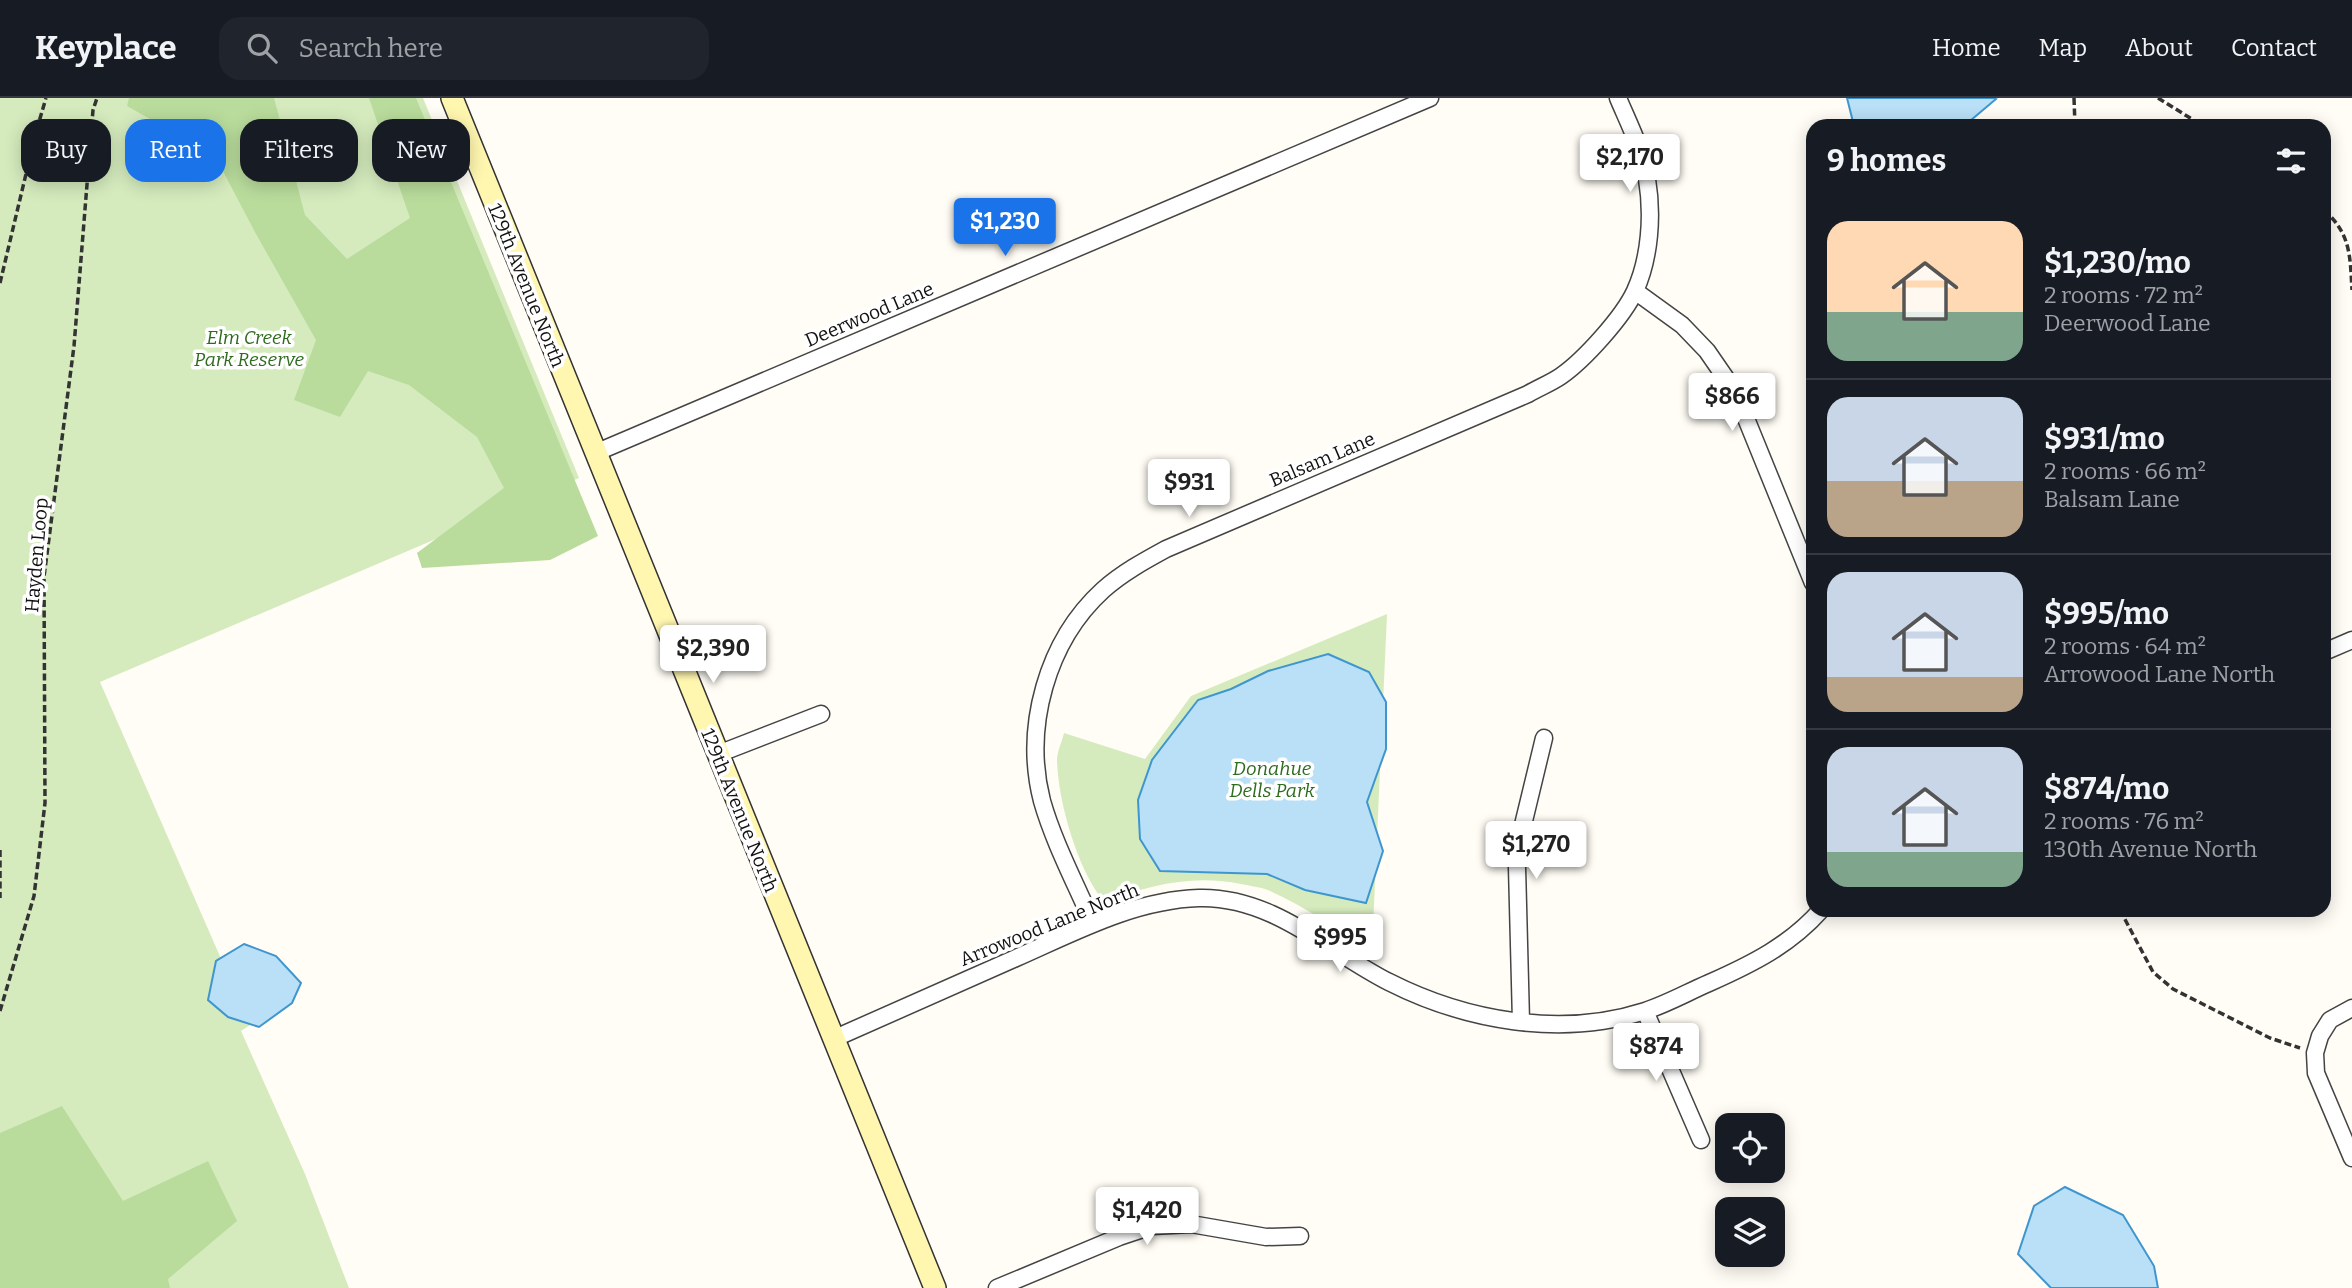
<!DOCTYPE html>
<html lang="en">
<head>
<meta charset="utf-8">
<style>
  :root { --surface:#171b24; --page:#20242c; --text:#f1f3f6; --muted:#9ea1a6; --line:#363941; --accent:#1a73e8 }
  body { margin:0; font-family:Bitter,serif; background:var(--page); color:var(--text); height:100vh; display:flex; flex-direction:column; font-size:26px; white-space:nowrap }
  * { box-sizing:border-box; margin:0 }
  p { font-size:23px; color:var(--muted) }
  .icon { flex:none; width:38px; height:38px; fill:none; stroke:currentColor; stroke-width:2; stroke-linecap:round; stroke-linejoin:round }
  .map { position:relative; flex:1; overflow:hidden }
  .drawer { position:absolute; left:1806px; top:21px; width:525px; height:798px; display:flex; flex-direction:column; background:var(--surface); border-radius:21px; box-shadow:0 4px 18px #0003 }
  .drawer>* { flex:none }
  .hud { position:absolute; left:21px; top:21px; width:665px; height:63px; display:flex; gap:14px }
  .tools { position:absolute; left:1715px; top:1015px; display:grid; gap:14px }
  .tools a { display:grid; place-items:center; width:70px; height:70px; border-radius:14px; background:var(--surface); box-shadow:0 4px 18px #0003; font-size:35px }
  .price { position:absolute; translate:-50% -60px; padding:0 16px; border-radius:7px; background:#fff; color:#222; font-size:23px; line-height:46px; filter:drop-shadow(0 2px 4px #0008) }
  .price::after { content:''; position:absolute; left:50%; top:42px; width:21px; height:16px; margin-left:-10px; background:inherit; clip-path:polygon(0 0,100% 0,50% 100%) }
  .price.selected { background:var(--accent); color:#fff }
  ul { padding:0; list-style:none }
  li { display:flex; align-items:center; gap:21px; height:175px; padding:0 21px }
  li+li { border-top:2px solid var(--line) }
  li span { display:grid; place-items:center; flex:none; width:196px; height:140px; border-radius:21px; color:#555 }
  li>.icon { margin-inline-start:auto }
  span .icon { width:84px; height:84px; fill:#fffc; stroke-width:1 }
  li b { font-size:30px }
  h2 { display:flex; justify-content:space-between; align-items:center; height:84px; padding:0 21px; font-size:30px }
  .pill { padding:0 24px; border-radius:21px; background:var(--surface); box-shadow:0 4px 18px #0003; font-size:24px; line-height:63px }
  .pill.selected { background:var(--accent); color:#fff }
  header { display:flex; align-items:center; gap:42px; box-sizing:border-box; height:98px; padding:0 35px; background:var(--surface); border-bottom:2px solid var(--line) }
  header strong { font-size:33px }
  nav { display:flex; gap:38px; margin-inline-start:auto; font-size:24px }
  .search { width:490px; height:63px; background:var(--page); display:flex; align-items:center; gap:18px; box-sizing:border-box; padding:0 24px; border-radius:21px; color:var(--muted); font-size:26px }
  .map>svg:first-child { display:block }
  .green { fill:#d5ebbd }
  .forest { fill:#b9dc9c }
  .water { fill:#b9e0f7; stroke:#3f96cf; stroke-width:2 }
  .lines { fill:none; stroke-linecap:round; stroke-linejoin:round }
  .street-casing { stroke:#444; stroke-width:19 }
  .secondary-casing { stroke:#333; stroke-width:24 }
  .path { stroke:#333; stroke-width:3.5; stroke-dasharray:7 3.5; stroke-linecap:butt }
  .street { stroke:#fff; stroke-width:16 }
  .secondary { stroke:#fff6b0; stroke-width:21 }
  .labels { text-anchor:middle; stroke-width:7; stroke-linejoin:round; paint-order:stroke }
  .street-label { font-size:19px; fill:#111; stroke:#fff }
  .park-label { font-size:19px; font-style:italic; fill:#2f6b1f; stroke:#fff }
</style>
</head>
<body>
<header>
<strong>Keyplace</strong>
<div class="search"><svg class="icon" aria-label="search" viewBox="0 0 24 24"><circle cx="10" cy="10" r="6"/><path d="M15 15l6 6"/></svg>Search here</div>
<nav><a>Home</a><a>Map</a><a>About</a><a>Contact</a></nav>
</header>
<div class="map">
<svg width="2352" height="1190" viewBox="0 0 2352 1190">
  <rect width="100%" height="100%" fill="#fffdf5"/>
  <path class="green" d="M0 0H423L579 380 100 584 250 927 241 933 305 1076 349 1190H0Z
    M1387 516 1372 851C1337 831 1304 808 1268 792 1260 789 1250 788 1241 786 1193 776 1149 787 1104 804 1077 771 1058 703 1057 662 1057 653 1062 644 1064 635L1145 661 1191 598Z"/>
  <path class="forest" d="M129 0H274L305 117 347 161 410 120 369 0H416L598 438 550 462 422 470 417 455 504 390 477 339 409 287 368 273 340 319 294 302 316 242 256 136 215 58 127 8Z
    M62 1008 123 1103 208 1063 237 1123 168 1181 170 1190H0V1035Z"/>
  <path class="water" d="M1847 0H1994L1996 1 1964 28H1854Z
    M1328 556 1369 574 1386 604V651L1367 704 1383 753 1366 805 1305 792 1267 776 1160 773 1140 741 1138 702 1152 662 1198 602 1231 591 1268 573Z
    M244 846 276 858 301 885 292 905 259 929 228 919 208 902 216 863Z
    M2065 1089 2123 1117 2154 1168 2158 1190H2051L2018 1156 2034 1108Z"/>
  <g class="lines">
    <defs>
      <path id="street" d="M1635 193 1682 227 1707 253 1727 282 1743 313 1813 485
        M595 355 1430 0
        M2324 554 2352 542
        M718 656 821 616
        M1093 826C1076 786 1054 745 1042 703 1023 629 1047 543 1103 492 1122 475 1144 463 1166 451L1528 296C1538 290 1551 285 1561 278 1584 262 1623 219 1635 193 1650 160 1653 117 1647 81 1643 53 1629 26 1618 0
        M2352 910 2330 922 2320 938 2315 955 2316 975 2352 1060
        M1645 913 1701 1042
        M1521 923 1517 769 1523 727 1544 640
        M833 941C894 914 955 887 1016 860 1075 834 1134 802 1199 800 1272 798 1328 853 1389 884 1466 923 1561 940 1645 913 1667 906 1688 894 1709 885 1752 866 1790 847 1821 812
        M997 1190 1119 1139 1152 1128 1191 1126 1266 1139 1300 1138"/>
      <path id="secondary" d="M452 0 935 1190"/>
    </defs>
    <use href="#street" class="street-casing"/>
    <use href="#secondary" class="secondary-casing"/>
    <path class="path" d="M2074 0 2075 28
      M2158 0 2203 28
      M2324 112C2351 136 2350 158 2352 192
      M0 185 36 34 46 0
      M0 752V800
      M2120 812 2153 874 2173 891 2270 940 2300 950
      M0 913 34 798 45 705 44 479 74 248 93 12 97 0"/>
    <use href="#street" class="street"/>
    <use href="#secondary" class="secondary"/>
  </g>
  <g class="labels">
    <g class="street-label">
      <text transform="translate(527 187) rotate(68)" y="7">129th Avenue North</text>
      <text transform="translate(869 216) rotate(-23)" y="7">Deerwood Lane</text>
      <text transform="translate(1322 361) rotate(-23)" y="7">Balsam Lane</text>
      <text transform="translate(36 457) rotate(-85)" y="7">Hayden Loop</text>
      <text transform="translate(740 712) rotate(68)" y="7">129th Avenue North</text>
      <text transform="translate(1049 826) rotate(-22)" y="7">Arrowood Lane North</text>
    </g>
    <g class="park-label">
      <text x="249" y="246">Elm Creek<tspan x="249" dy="22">Park Reserve</tspan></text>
      <text x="1272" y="677">Donahue<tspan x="1272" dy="22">Dells Park</tspan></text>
    </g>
  </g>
</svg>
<div class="tools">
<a><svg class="icon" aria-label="locate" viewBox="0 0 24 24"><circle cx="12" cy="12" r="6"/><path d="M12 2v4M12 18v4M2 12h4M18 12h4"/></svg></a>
<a><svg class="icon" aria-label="layers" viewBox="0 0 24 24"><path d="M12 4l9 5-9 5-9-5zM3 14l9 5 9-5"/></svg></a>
</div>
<b class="price" style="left:1630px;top:96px">$2,170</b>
<b class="price selected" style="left:1005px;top:160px">$1,230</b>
<b class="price" style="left:1732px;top:335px">$866</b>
<b class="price" style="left:1189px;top:421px">$931</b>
<b class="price" style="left:713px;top:587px">$2,390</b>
<b class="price" style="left:1536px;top:783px">$1,270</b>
<b class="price" style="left:1340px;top:876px">$995</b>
<b class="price" style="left:1656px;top:985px">$874</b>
<b class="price" style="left:1147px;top:1149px">$1,420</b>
<div class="hud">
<a class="pill">Buy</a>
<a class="pill selected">Rent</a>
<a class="pill">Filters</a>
<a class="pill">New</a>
</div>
<section class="drawer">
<h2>9 homes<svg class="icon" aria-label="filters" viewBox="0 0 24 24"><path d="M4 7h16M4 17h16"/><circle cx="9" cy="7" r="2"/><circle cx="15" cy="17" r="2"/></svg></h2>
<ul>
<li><span style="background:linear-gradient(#ffd9b3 65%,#7fa58c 0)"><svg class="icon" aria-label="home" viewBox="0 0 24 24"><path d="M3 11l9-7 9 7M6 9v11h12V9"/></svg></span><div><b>$1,230/mo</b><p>2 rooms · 72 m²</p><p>Deerwood Lane</p></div></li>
<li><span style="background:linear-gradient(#c9d6e8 60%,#b9a48a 0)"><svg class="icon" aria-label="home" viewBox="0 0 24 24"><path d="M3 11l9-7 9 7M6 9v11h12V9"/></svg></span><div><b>$931/mo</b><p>2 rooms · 66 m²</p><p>Balsam Lane</p></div></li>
<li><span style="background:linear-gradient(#c9d6e8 75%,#b9a48a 0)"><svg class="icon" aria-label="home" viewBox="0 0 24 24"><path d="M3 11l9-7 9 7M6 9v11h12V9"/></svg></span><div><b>$995/mo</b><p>2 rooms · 64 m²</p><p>Arrowood Lane North</p></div></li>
<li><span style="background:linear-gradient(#c9d6e8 75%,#7fa58c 0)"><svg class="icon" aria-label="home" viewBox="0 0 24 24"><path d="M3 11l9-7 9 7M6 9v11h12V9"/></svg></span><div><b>$874/mo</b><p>2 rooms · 76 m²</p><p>130th Avenue North</p></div></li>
</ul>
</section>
</div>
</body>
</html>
